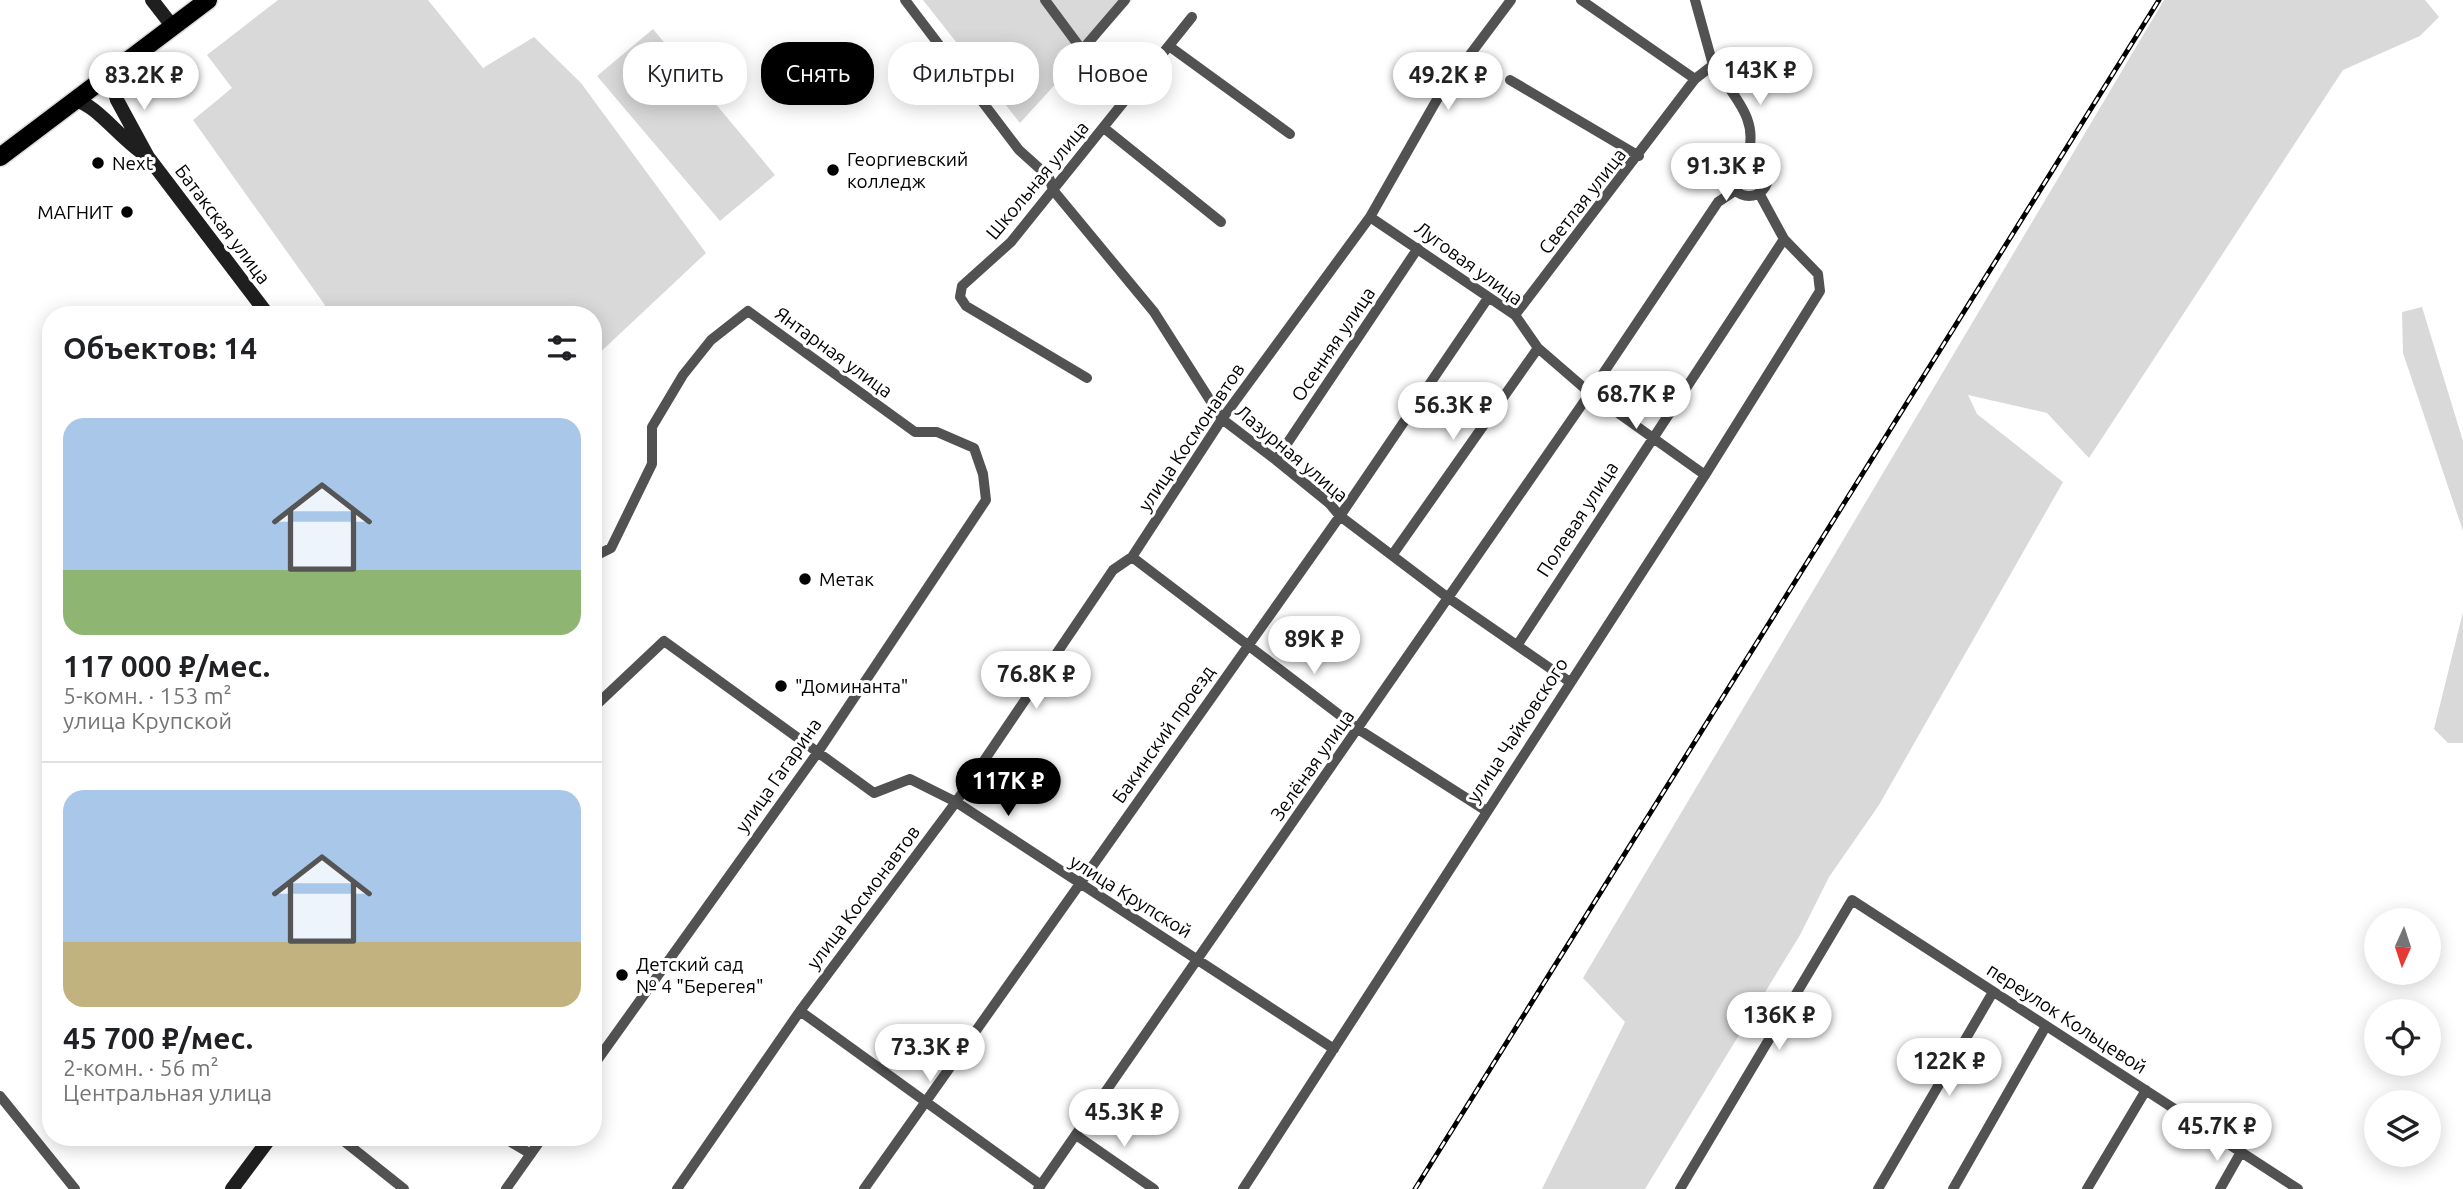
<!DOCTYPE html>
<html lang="ru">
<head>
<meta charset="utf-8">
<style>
  :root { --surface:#fff; --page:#f6f6f6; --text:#202124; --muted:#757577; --line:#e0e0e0; --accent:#000 }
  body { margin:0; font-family:Ubuntu,sans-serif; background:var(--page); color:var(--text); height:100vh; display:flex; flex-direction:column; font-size:26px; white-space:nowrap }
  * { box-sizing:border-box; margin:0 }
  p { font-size:23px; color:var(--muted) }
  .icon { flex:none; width:38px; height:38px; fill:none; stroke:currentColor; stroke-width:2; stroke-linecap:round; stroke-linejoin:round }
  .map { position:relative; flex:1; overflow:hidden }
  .panel { position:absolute; left:42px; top:306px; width:560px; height:840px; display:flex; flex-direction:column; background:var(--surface); border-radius:28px; box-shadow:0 4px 18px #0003 }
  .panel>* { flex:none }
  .guide { position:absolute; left:623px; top:42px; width:665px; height:63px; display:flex; gap:14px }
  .needle { width:46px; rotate:183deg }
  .buttons { position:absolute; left:2364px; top:908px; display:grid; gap:14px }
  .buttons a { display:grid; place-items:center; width:77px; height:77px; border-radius:50%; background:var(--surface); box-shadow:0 4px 18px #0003; font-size:35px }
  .price { position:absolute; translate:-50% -60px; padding:0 16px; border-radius:24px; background:#fff; color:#222; font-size:23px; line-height:46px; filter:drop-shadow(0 2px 4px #0008) }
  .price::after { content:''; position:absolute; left:50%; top:42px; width:21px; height:16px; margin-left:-10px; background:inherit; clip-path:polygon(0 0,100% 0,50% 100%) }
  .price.active { background:var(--accent); color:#fff }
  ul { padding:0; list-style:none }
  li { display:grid; align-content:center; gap:14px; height:371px; padding:0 21px }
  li+li { border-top:2px solid var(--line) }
  li span { display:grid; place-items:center; height:217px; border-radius:21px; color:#555 }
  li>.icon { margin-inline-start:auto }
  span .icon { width:126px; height:126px; fill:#fffc; stroke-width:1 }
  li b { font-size:30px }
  h2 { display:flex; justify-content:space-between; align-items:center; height:84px; padding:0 21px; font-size:30px }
  .tag { padding:0 24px; border-radius:28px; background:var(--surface); box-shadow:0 4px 18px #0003; font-size:24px; line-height:63px }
  .tag.active { background:var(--accent); color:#fff }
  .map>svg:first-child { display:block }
  .green { fill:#d9d9d9 }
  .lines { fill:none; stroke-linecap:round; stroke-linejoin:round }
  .primary-casing { stroke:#dbdbdb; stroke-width:21 }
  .street { stroke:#525252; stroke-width:10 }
  .secondary { stroke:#1f1f1f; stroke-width:14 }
  .primary { stroke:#000; stroke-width:18 }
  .rail-casing { stroke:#000; stroke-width:5 }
  .rail { stroke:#fff; stroke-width:2.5; stroke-dasharray:8; stroke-linecap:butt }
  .poi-dot { fill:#000; stroke:#fff; stroke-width:2.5 }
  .labels { text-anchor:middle; stroke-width:6; stroke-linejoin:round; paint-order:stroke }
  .poi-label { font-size:19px; fill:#000; stroke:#fff; text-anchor:start }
  .street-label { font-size:19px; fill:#000; stroke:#fff }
</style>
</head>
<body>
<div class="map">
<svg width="2463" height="1189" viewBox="0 0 2463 1189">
  <rect width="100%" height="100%" fill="#fff"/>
  <path class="green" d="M278 0H428L483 68 534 37 581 83 706 253 593 359V315H332L193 120 232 88 207 55Z
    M923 0H1132L1020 123Z
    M2164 0H2425L2439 17 2420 36 2343 70 2089 458 2047 413 1968 395 1977 414 2063 482 1879 805 1829 877 1800 935 1645 1189H1542L1625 1022 1583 978Z
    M653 29 775 175 720 221 597 76Z
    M2422 307 2463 441V531L2403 353 2402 312Z
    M2463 612V743H2448L2434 729Z"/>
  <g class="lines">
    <defs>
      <path id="primary" d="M0 157 208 0"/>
    </defs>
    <use href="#primary" class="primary-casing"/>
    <path class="street" d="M905 0 1019 150 1049 177 1053 190 1154 312 1222 419 1276 460 1329 503 1340 516 1447 597 1570 682
      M1045 0 1082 50 1125 0
      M1581 0 1695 79
      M1169 46 1290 134
      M1713 65C1733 96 1762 121 1746 159
      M1510 80 1639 156
      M1104 128 1221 222
      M1730 177a19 19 0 1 1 38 0a19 19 0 1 1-38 0Z
      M1370 217 1515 315 1538 348 1590 393 1705 475
      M1515 315 1695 79 1713 65 1695 0
      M1087 378 966 306 960 297 962 286 1011 242 1192 17
      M1276 460 1418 248
      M1393 554 1538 348
      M593 557 611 548 652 464V427L683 375 711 340 748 311 915 432H937L974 448 983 474 986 500 818 752 593 1066
      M1132 557 1358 729 1485 810
      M1518 644 1784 239
      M593 708 664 641 874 793 910 779 956 802 1334 1049
      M800 1011 1041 1185
      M0 1096 75 1189
      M1076 1135 1154 1189
      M340 1138 404 1189
      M504 1138 531 1154
      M506 1189 542 1138
      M677 1189 800 1011 956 802 1113 570 1132 557 1222 419 1370 217 1439 96 1511 0
      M864 1189 1340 516 1488 298
      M1038 1189 1590 393 1718 202 1736 190
      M1243 1189 1705 475 1820 291 1818 274 1784 239 1759 193
      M1680 1189 1852 900 2298 1189
      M1878 1189 1993 992
      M1953 1189 2046 1026
      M2087 1189 2146 1090
      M2220 1189 2241 1152"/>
    <path class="secondary" d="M152 0 173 27
      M115 71 113 86 117 100 148 157 268 315
      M75 100C96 104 124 143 147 156
      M232 1189 270 1138"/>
    <use href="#primary" class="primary"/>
    <defs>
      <path id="rail" d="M1415 1189 2159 0"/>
    </defs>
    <use href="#rail" class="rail-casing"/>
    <use href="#rail" class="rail"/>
  </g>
  <g class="poi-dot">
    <circle cx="98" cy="163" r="7"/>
    <circle cx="833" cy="170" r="7"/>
    <circle cx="127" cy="212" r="7"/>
    <circle cx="805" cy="579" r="7"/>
    <circle cx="781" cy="686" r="7"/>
    <circle cx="622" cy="975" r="7"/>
  </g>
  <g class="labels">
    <g class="poi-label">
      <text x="847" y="166">Георгиевский<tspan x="847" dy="22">колледж</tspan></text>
      <text x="112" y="170">Next</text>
      <text x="113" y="219" text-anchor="end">МАГНИТ</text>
      <text x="819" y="586">Метак</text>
      <text x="795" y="693">"Доминанта"</text>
      <text x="636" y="971">Детский сад<tspan x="636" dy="22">№ 4 "Берегея"</tspan></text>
    </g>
    <g class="street-label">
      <text transform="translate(1037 180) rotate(-50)" y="7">Школьная улица</text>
      <text transform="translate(1582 201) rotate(-52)" y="7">Светлая улица</text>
      <text transform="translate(223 224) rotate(53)" y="7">Батакская улица</text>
      <text transform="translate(1469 263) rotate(36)" y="7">Луговая улица</text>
      <text transform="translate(1333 344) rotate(-56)" y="7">Осенняя улица</text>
      <text transform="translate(834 352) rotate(36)" y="7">Янтарная улица</text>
      <text transform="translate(1191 437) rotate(-56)" y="7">улица Космонавтов</text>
      <text transform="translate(1292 453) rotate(40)" y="7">Лазурная улица</text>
      <text transform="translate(1577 519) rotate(-57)" y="7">Полевая улица</text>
      <text transform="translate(1517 730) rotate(-57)" y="7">улица Чайковского</text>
      <text transform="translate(1163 734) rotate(-55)" y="7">Бакинский проезд</text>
      <text transform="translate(1312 765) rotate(-55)" y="7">Зелёная улица</text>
      <text transform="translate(778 775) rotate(-55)" y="7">улица Гагарина</text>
      <text transform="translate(1131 896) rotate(32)" y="7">улица Крупской</text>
      <text transform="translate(863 897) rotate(-53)" y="7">улица Космонавтов</text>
      <text transform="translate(2067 1018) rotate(33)" y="7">переулок Кольцевой</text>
    </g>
  </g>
</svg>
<div class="buttons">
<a><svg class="needle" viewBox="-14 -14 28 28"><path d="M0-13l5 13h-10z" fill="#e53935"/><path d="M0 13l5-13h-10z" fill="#757577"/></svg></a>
<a><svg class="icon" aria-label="locate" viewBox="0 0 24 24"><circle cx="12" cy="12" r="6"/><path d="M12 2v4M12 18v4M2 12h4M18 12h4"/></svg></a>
<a><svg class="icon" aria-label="layers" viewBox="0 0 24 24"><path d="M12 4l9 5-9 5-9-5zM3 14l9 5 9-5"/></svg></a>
</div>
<b class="price" style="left:1760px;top:107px">143K ₽</b>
<b class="price" style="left:144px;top:112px">83.2K ₽</b>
<b class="price" style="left:1448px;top:112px">49.2K ₽</b>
<b class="price" style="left:1726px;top:203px">91.3K ₽</b>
<b class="price" style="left:1636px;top:431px">68.7K ₽</b>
<b class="price" style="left:1453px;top:442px">56.3K ₽</b>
<b class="price" style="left:1314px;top:676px">89K ₽</b>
<b class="price" style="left:1036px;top:711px">76.8K ₽</b>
<b class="price active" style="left:1008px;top:818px">117K ₽</b>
<b class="price" style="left:1779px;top:1052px">136K ₽</b>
<b class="price" style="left:930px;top:1084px">73.3K ₽</b>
<b class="price" style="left:1949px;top:1098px">122K ₽</b>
<b class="price" style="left:1124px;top:1149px">45.3K ₽</b>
<b class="price" style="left:2217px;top:1163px">45.7K ₽</b>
<div class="guide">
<a class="tag">Купить</a>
<a class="tag active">Снять</a>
<a class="tag">Фильтры</a>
<a class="tag">Новое</a>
</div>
<section class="panel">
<h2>Объектов: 14<svg class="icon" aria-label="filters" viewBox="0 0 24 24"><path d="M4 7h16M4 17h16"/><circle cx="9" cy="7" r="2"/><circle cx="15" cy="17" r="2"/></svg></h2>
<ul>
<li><span style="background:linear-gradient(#a9c7e8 70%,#8fb573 0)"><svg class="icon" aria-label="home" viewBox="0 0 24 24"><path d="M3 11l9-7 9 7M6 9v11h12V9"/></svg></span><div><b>117 000 ₽/мес.</b><p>5-комн. · 153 m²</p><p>улица Крупской</p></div></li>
<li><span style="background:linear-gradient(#a9c7e8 70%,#c2b280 0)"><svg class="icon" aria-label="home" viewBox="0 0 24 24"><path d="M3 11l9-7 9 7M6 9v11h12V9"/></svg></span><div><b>45 700 ₽/мес.</b><p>2-комн. · 56 m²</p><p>Центральная улица</p></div></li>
</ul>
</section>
</div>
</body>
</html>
